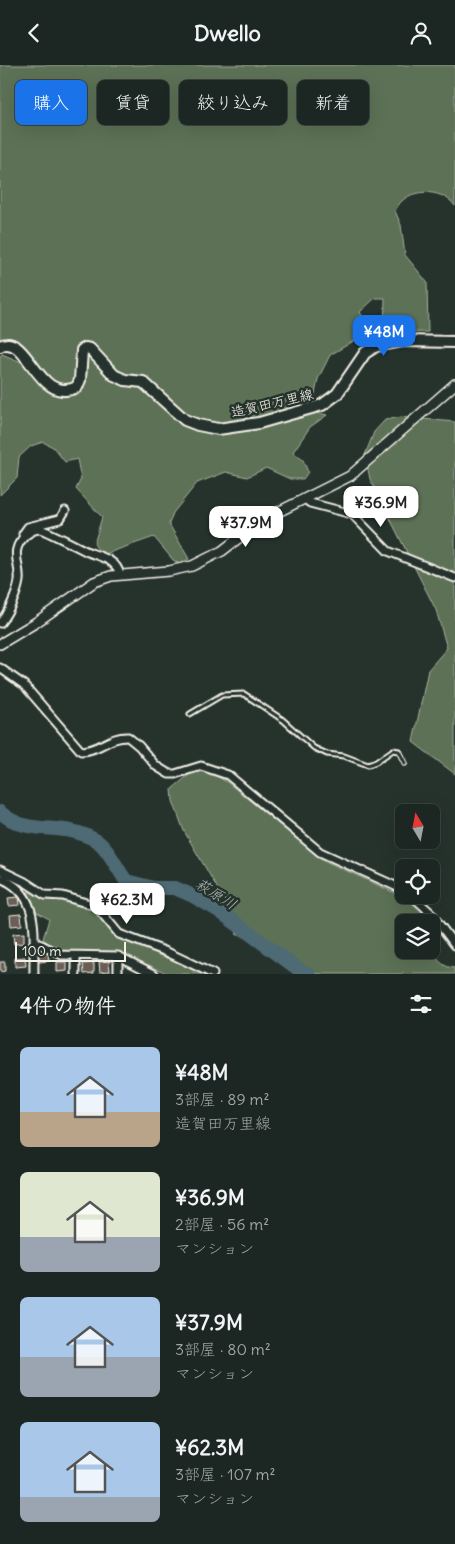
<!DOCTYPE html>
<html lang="ja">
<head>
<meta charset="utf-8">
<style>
  :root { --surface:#1c2622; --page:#252e2a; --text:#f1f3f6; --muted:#a0a5a5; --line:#3a4340; --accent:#1a73e8 }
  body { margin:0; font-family:Delius,"Klee One",sans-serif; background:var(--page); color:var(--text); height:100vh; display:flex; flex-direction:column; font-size:19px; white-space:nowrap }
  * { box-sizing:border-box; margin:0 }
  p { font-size:16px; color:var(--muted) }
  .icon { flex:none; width:28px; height:28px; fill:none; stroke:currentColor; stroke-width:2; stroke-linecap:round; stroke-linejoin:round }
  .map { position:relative; height:909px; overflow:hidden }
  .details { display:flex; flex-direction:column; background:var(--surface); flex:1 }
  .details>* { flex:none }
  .banner { position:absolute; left:15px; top:15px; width:425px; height:45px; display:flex; gap:10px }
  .needle { width:32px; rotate:350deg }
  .buttons { position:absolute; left:395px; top:739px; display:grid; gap:10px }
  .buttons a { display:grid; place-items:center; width:45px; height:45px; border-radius:8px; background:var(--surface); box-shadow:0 5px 20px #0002,0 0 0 1px var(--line); font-size:25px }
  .scale { position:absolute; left:15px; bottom:12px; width:111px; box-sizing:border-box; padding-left:5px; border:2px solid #f4f1e8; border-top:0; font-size:14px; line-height:18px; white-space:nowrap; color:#f4f1e8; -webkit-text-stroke:4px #26332d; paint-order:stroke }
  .price { position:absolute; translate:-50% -42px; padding:0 11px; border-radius:10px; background:#fff; color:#222; font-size:16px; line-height:32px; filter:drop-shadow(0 1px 2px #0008) }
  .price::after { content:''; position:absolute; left:50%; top:30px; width:15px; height:11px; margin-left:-8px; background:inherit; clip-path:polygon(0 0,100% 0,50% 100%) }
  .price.current { background:var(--accent); color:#fff }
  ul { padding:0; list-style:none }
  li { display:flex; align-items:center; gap:15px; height:125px; padding:0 20px }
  li span { display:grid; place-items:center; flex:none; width:140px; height:100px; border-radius:8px; color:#555 }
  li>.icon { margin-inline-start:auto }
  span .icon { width:60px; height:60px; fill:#fffc; stroke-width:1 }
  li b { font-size:21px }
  h2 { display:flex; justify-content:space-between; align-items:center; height:60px; padding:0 20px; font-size:21px }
  .chip { padding:0 18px; border-radius:8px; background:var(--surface); box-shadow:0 5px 20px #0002,0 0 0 1px var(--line); font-size:18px; line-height:45px }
  .chip.current { background:var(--accent); color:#fff }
  header { display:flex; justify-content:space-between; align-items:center; height:65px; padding:0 20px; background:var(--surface); font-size:22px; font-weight:700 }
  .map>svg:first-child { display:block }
  .green { fill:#5c7155; stroke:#a8b19e }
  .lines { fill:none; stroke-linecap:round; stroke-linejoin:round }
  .river { stroke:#4e6b74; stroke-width:14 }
  .building { fill:#6a5e56; stroke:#f4f1e8 }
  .service-casing { stroke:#f4f1e8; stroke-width:7 }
  .minor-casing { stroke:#f4f1e8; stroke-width:11 }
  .tertiary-casing { stroke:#f4f1e8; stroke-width:12 }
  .secondary-casing { stroke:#f4f1e8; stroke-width:14 }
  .service { stroke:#26332d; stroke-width:3 }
  .minor { stroke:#26332d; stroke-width:7 }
  .tertiary { stroke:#26332d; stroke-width:9 }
  .secondary { stroke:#26332d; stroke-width:10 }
  .labels { text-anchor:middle; stroke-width:5; stroke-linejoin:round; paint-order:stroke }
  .street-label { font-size:14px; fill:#f4f1e8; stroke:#26332d }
  .water-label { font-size:15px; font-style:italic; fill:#b2bbba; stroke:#26332d }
</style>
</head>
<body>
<header><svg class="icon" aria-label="back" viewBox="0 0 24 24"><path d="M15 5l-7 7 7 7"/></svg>Dwello<svg class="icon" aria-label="person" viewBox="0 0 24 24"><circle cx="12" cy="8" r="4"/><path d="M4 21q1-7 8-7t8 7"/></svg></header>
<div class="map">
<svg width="455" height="909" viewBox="0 0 455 909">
  <rect width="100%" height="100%" fill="#26332d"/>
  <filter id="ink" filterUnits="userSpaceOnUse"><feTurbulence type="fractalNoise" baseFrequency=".02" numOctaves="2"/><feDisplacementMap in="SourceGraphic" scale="10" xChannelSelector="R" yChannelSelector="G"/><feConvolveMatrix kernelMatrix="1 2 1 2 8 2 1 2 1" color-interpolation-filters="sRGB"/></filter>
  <g filter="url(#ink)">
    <path class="green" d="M0 0H455V141C445 126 416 122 402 136 399 138 397 143 395 146L401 160 405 190 427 217 428 267 384 268 385 233H375L360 247 374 272 362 271 330 290 318 314 313 339 258 354 218 361 187 352 159 326 120 311 85 279 75 319C42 327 44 298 23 284 18 280 7 279 0 278Z
      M2 289 26 299 62 328 85 311 87 292 93 293 113 316 143 322 171 350 184 359 202 366 218 369 313 347 327 350 310 362 293 387 303 395 308 407 303 414H290L266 403 247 412 226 407 197 418 173 448 169 459 189 494 180 499 173 495 154 472 102 490 94 479 102 452 76 424 81 414 77 394 65 397 53 382 43 377 31 381 19 392 17 413 0 430V291Z
      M401 352 455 357V709L413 677 428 605 447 583 436 545 370 414 365 390 374 367 385 355Z
      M202 706 211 708 227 717 323 795 408 834 418 842 429 857 404 858V885H431C437 894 443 903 455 903V909H306L285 902 255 868 237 870 233 850 184 766 173 736 172 724 191 708Z
      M28 826 42 834 61 832 94 841 115 869 178 894 206 909H169L121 888 61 887 43 874 49 854 35 846Z"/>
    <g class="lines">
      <path class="river" d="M0 747C31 774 61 754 97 776 108 783 118 805 126 816L154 823H175L191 830 219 846 301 906 309 909"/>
    </g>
    <path class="building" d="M19 832 20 840 9 841 8 833Z
      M21 849 22 860 11 861 10 850Z
      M24 868V878L14 879 13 869Z
      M48 887 49 896 39 897 38 888Z
      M25 892 26 901 15 902V893Z
      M109 896 110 906 100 907 99 897Z
      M0 897H5V906L0 907Z
      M57 897H67V906L57 907Z
      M94 898V908L84 909 83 899Z"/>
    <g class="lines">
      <defs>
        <path id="service" d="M190 649 222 630 244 629 283 655 314 683 327 689 344 691 368 700 376 697 393 685 399 686 405 698"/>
        <path id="minor" d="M305 434 310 438 352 449 388 486 455 513
          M23 469 28 462 60 454 65 446
          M0 558C8 548 17 529 19 516 21 497 8 487 26 470 30 467 35 464 40 464 45 465 80 483 88 487 102 492 117 495 120 510
          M0 603 24 620 81 686C99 686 110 671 128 672L139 681 156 701 169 709H175L201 701 228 710 320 787 404 825
          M0 805 25 817 45 830 63 831 96 841 119 869 167 887 213 909
          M0 813C42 829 33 871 34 909
          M411 830 430 847 455 880
          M33 879H39L62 890 118 891 154 909
          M76 891V909
          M118 891V909"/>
        <path id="tertiary" d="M0 579 35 558 94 517 111 511 169 506 192 501 222 486 262 455 350 411 455 319"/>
        <path id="secondary" d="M0 281C28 266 37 341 77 322L80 315 82 285 86 283 90 284 114 310 125 315 143 317 185 355 198 360 218 364 259 358 322 340 337 329 365 288 376 281 403 276 455 277"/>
      </defs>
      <use href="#service" class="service-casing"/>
      <use href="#minor" class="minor-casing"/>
      <use href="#tertiary" class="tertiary-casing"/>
      <use href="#secondary" class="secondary-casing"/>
      <use href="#service" class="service"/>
      <use href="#minor" class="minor"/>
      <use href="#tertiary" class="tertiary"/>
      <use href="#secondary" class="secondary"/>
    </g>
  </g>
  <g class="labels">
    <g class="street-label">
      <text transform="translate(272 338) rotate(-13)" y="5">造賀田万里線</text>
    </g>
    <g class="water-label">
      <text transform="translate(216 829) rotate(32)" y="5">萩原川</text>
    </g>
  </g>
</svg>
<div class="buttons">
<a><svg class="needle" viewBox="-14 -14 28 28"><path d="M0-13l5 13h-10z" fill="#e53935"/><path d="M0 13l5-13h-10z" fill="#a0a5a5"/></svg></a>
<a><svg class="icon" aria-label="locate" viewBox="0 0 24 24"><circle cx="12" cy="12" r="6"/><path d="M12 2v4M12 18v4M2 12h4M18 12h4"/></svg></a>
<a><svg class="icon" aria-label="layers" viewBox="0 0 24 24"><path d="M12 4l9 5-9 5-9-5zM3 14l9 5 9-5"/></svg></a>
</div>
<div class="scale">100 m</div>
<b class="price current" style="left:384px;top:292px">¥48M</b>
<b class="price" style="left:381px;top:463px">¥36.9M</b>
<b class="price" style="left:246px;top:483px">¥37.9M</b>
<b class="price" style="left:127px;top:860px">¥62.3M</b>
<div class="banner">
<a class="chip current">購入</a>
<a class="chip">賃貸</a>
<a class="chip">絞り込み</a>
<a class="chip">新着</a>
</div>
</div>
<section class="details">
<h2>4件の物件<svg class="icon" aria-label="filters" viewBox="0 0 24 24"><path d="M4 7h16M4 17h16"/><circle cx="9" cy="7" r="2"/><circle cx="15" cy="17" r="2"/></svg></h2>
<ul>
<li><span style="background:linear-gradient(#a9c7e8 65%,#b9a48a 0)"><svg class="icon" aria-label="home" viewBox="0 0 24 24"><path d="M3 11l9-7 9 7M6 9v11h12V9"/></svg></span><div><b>¥48M</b><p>3部屋 · 89 m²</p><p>造賀田万里線</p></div></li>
<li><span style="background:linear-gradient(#dfe7d0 65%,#9aa5b1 0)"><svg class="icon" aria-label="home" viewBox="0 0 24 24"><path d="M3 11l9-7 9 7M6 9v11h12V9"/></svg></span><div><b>¥36.9M</b><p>2部屋 · 56 m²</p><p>マンション</p></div></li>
<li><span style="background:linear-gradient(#a9c7e8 60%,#9aa5b1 0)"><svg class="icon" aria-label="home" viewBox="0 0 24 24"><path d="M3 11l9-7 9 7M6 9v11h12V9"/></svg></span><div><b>¥37.9M</b><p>3部屋 · 80 m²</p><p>マンション</p></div></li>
<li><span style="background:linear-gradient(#a9c7e8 75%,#9aa5b1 0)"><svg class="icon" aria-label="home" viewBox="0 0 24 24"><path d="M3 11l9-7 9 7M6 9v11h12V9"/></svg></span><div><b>¥62.3M</b><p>3部屋 · 107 m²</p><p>マンション</p></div></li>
</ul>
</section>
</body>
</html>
